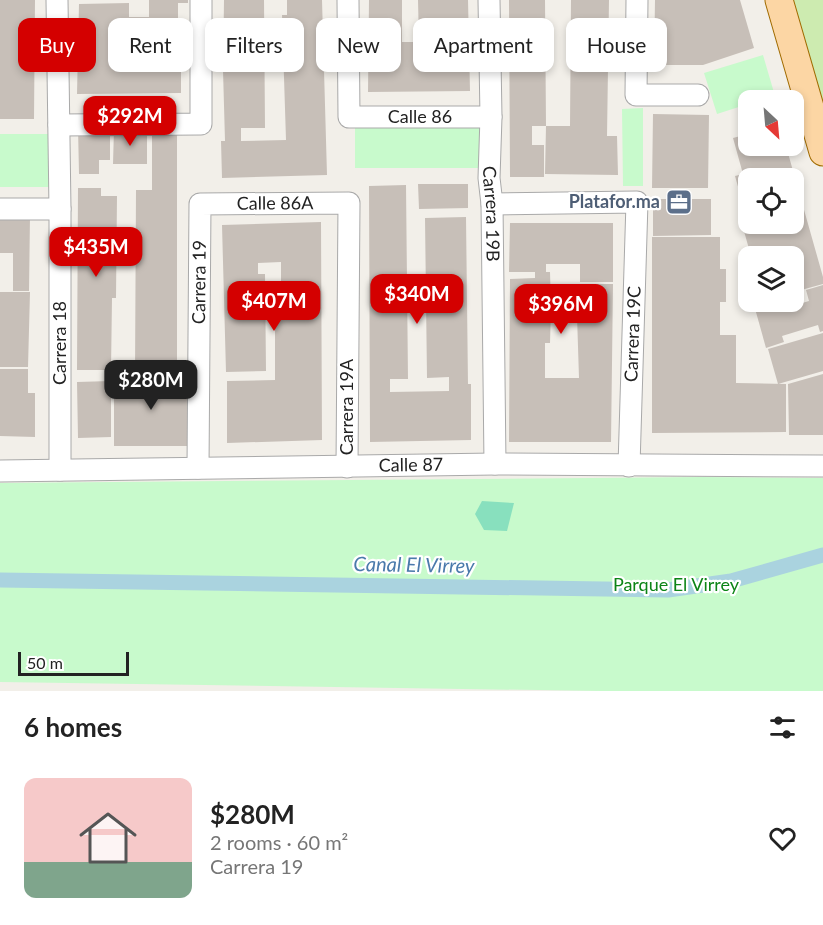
<!DOCTYPE html>
<html lang="en">
<head>
<meta charset="utf-8">
<style>
  :root { --surface:#fff; --page:#f6f6f6; --text:#222; --muted:#767676; --line:#e0e0e0; --accent:#d40000 }
  body { margin:0; font-family:Lato,sans-serif; background:var(--page); color:var(--text); height:100vh; display:flex; flex-direction:column; font-size:22px; white-space:nowrap }
  * { box-sizing:border-box; margin:0 }
  p { font-size:20px; color:var(--muted) }
  .icon { flex:none; width:33px; height:33px; fill:none; stroke:currentColor; stroke-width:2; stroke-linecap:round; stroke-linejoin:round }
  .map { position:relative; height:691px; overflow:hidden }
  .sheet { display:flex; flex-direction:column; background:var(--surface); flex:1 }
  .sheet>* { flex:none }
  .guide { position:absolute; left:18px; top:18px; width:788px; height:54px; display:flex; gap:12px }
  .needle { width:39px; rotate:154deg }
  .buttons { position:absolute; left:738px; top:90px; display:grid; gap:12px }
  .buttons a { display:grid; place-items:center; width:66px; height:66px; border-radius:12px; background:var(--surface); box-shadow:0 3px 9px #0003; font-size:30px }
  .scale { position:absolute; left:18px; bottom:15px; width:111px; box-sizing:border-box; padding-left:6px; border:3px solid #222; border-top:0; font-size:16px; line-height:21px; white-space:nowrap; color:#222; -webkit-text-stroke:4px #fff; paint-order:stroke }
  .price { position:absolute; translate:-50% -51px; padding:0 14px; border-radius:12px; background:var(--accent); color:#fff; font-size:20px; line-height:39px; filter:drop-shadow(0 2px 3px #0008) }
  .price::after { content:''; position:absolute; left:50%; top:36px; width:18px; height:14px; margin-left:-9px; background:inherit; clip-path:polygon(0 0,100% 0,50% 100%) }
  .price.current { background:#222; color:#fff }
  ul { padding:0; list-style:none }
  li { display:flex; align-items:center; gap:18px; height:150px; padding:0 24px }
  li+li { border-top:2px solid var(--line) }
  li span { display:grid; place-items:center; flex:none; width:168px; height:120px; border-radius:12px; color:#555 }
  li>.icon { margin-inline-start:auto }
  span .icon { width:72px; height:72px; fill:#fffc; stroke-width:1 }
  li b { font-size:26px }
  h2 { display:flex; justify-content:space-between; align-items:center; height:72px; padding:0 24px; font-size:26px }
  .pill { padding:0 21px; border-radius:12px; background:var(--surface); box-shadow:0 3px 9px #0003; font-size:21px; line-height:54px }
  .pill.current { background:var(--accent); color:#fff }
  .map>svg:first-child { display:block }
  .grass { fill:#cdebb0 }
  .park { fill:#c8facc }
  .pitch { fill:#88e0be }
  .lines { fill:none; stroke-linecap:round; stroke-linejoin:round }
  .canal { stroke:#aad3df; stroke-width:15 }
  .building { fill:#c7bfb8; fill-rule:evenodd }
  .minor-casing { stroke:#a9a9a9; stroke-width:23 }
  .major-casing { stroke:#a06b00; stroke-width:29 }
  .minor { stroke:#fff; stroke-width:21 }
  .major { stroke:#fcd6a4; stroke-width:27 }
  .labels { text-anchor:middle; stroke-width:4.5; stroke-linejoin:round; paint-order:stroke }
  .street-label { font-size:18px; fill:#222; stroke:#fff }
  .service-label { font-size:18px; font-weight:bold; fill:#4e5e75; stroke:#fff; text-anchor:end }
  .park-label { font-size:18px; fill:#0c8416; stroke:#fff }
  .water-label { font-size:20px; font-style:italic; fill:#4a7aab; stroke:#fff }
</style>
</head>
<body>
<div class="map">
<svg width="823" height="691" viewBox="0 0 823 691">
  <rect width="100%" height="100%" fill="#f2efe9"/>
  <path class="grass" d="M790 0H823V111Z"/>
  <path class="park" d="M763 55 775 96 760 100H748V104L717 114 704 73Z
    M643 108V186H623L622 109Z
    M355 126H480V168H355Z
    M0 134H51V187H0Z
    M701 477 823 478V691H601L0 682V483Z"/>
  <path class="pitch" d="M482 501 514 503 507 531 484 530 475 514Z"/>
  <g class="lines">
    <path class="canal" d="M0 580 668 590 731 581 823 555"/>
  </g>
  <path class="building" d="M0 0H35L34 119H0Z
    M149 0H188V3H178V32H173V51H181V93L77 94 79 4 129 3V17H149ZM130 24H155V43L130 44Z
    M224 0H264L265 128H241V141L286 140 282 15H287V0H322L327 175 222 178 221 141H225L223 70Z
    M369 0H402V42H419L418 0H468L470 91 368 92Z
    M509 0H545L546 126H570L571 0H609L607 136H617L618 175 545 174 546 126H532V145H544V177H510Z
    M655 0H740L754 48 703 65H654Z
    M653 114 709 115 708 188H652Z
    M78 127H110V160H99V174H79Z
    M152 127H177V374L135 375 136 190H152Z
    M114 129H147V164H113Z
    M748 134V146H786L823 277V284L794 292V256H751L740 217 746 215 735 176 743 174 733 138ZM748 178H794V224H748Z
    M418 184H468V208L419 209Z
    M406 185 408 379H390V392L449 391V377L427 378 425 218 466 217 468 384H471V440L370 442 369 186Z
    M78 188H101V196H117L116 298H112L111 370H77Z
    M653 199H711V235L653 236Z
    M0 216H30L29 291H13V253H0Z
    M321 222 322 440 227 443V381L275 380V300H281V262L258 263V274H265L266 371 226 372 222 225Z
    M510 223H613V282H580V264H546V272H550L551 308 550 343H545V378H579L576 284H613L611 442H509L510 279 535 278V272H509Z
    M652 237H720V269H726V302H720V335H736V383L786 384V432L652 433Z
    M748 261V279L743 262Z
    M823 285V331L820 332 818 325 782 336 784 342 766 348 754 305 772 302 775 311 809 301 806 290Z
    M0 292H30L28 367H0Z
    M823 333V371L778 384 768 349Z
    M0 369H28V393H35V437L0 436Z
    M823 374V435H789L788 384Z
    M114 376H187L188 446H114Z
    M111 381V437L78 438 77 382Z"/>
  <g class="lines">
    <defs>
      <g id="minor">
        <path d="M57 0 60 209V470"/>
        <path id="s1" d="M348 0 349 117H491"/>
        <path id="s2" d="M489 0 491 117 489 178 492 204 495 464"/>
        <path d="M637 0 636 95H698"/>
        <path d="M59 125 201 124V0"/>
        <path d="M492 204 637 202 629 466"/>
        <path d="M0 209H60"/>
        <path id="s3" d="M198 468 200 204 349 203 347 467"/>
        <path id="s4" d="M0 471 495 464 823 466"/>
      </g>
      <path id="major" d="M779 0 823 152"/>
    </defs>
    <use href="#minor" class="minor-casing"/>
    <use href="#major" class="major-casing"/>
    <use href="#minor" class="minor"/>
    <use href="#major" class="major"/>
  </g>
  <defs>
    <symbol id="office-square" viewBox="-11 -11 22 22"><rect x="-9" y="-9" width="18" height="18" rx="4" fill="#5c6f8a" stroke="#fff"/><path d="M-6-3h4V-5.5h4V-3h4V5H-6ZM-1-4.5V-3h2v-1.5ZM-6 0V1H6V0Z" fill="#fff"/></symbol>
  </defs>
  <g fill-rule="evenodd">
    <use href="#office-square" x="664" y="187" width="30" height="30"/>
  </g>
  <g class="labels">
    <g class="street-label">
      <text dy="6" stroke="none"><textPath href="#s1" startOffset="188">Calle 86</textPath></text>
      <text dy="6" stroke="none"><textPath href="#s3" startOffset="339">Calle 86A</textPath></text>
      <text dy="6" stroke="none"><textPath href="#s2" startOffset="214">Carrera 19B</textPath></text>
      <text dy="6" stroke="none"><textPath href="#s3" startOffset="186">Carrera 19</textPath></text>
      <text transform="translate(633 334) rotate(-88)" y="6">Carrera 19C</text>
      <text transform="translate(60 343) rotate(-90)" y="6">Carrera 18</text>
      <text transform="translate(347 407) rotate(-90)" y="6">Carrera 19A</text>
      <text dy="6" stroke="none"><textPath href="#s4" startOffset="411">Calle 87</textPath></text>
    </g>
    <g class="service-label">
      <text x="660" y="208">Platafor.ma</text>
    </g>
    <g class="park-label">
      <text x="676" y="591">Parque El Virrey</text>
    </g>
    <g class="water-label">
      <text transform="translate(414 565) rotate(1)" y="7">Canal El Virrey</text>
    </g>
  </g>
</svg>
<div class="buttons">
<a><svg class="needle" viewBox="-14 -14 28 28"><path d="M0-13l5 13h-10z" fill="#e53935"/><path d="M0 13l5-13h-10z" fill="#767676"/></svg></a>
<a><svg class="icon" aria-label="locate" viewBox="0 0 24 24"><circle cx="12" cy="12" r="6"/><path d="M12 2v4M12 18v4M2 12h4M18 12h4"/></svg></a>
<a><svg class="icon" aria-label="layers" viewBox="0 0 24 24"><path d="M12 4l9 5-9 5-9-5zM3 14l9 5 9-5"/></svg></a>
</div>
<div class="scale">50 m</div>
<b class="price" style="left:130px;top:147px">$292M</b>
<b class="price" style="left:96px;top:278px">$435M</b>
<b class="price" style="left:417px;top:325px">$340M</b>
<b class="price" style="left:274px;top:332px">$407M</b>
<b class="price" style="left:561px;top:335px">$396M</b>
<b class="price current" style="left:151px;top:411px">$280M</b>
<div class="guide">
<a class="pill current">Buy</a>
<a class="pill">Rent</a>
<a class="pill">Filters</a>
<a class="pill">New</a>
<a class="pill">Apartment</a>
<a class="pill">House</a>
</div>
</div>
<section class="sheet">
<h2>6 homes<svg class="icon" aria-label="filters" viewBox="0 0 24 24"><path d="M4 7h16M4 17h16"/><circle cx="9" cy="7" r="2"/><circle cx="15" cy="17" r="2"/></svg></h2>
<ul>
<li><span style="background:linear-gradient(#f6c9c9 70%,#7fa58c 0)"><svg class="icon" aria-label="home" viewBox="0 0 24 24"><path d="M3 11l9-7 9 7M6 9v11h12V9"/></svg></span><div><b>$280M</b><p>2 rooms · 60 m²</p><p>Carrera 19</p></div><svg class="icon" aria-label="heart" viewBox="0 0 24 24"><path d="M12 20l-8-8c-3-5 5-10 8-4 3-6 11-1 8 4z"/></svg></li>
</ul>
</section>
</body>
</html>
